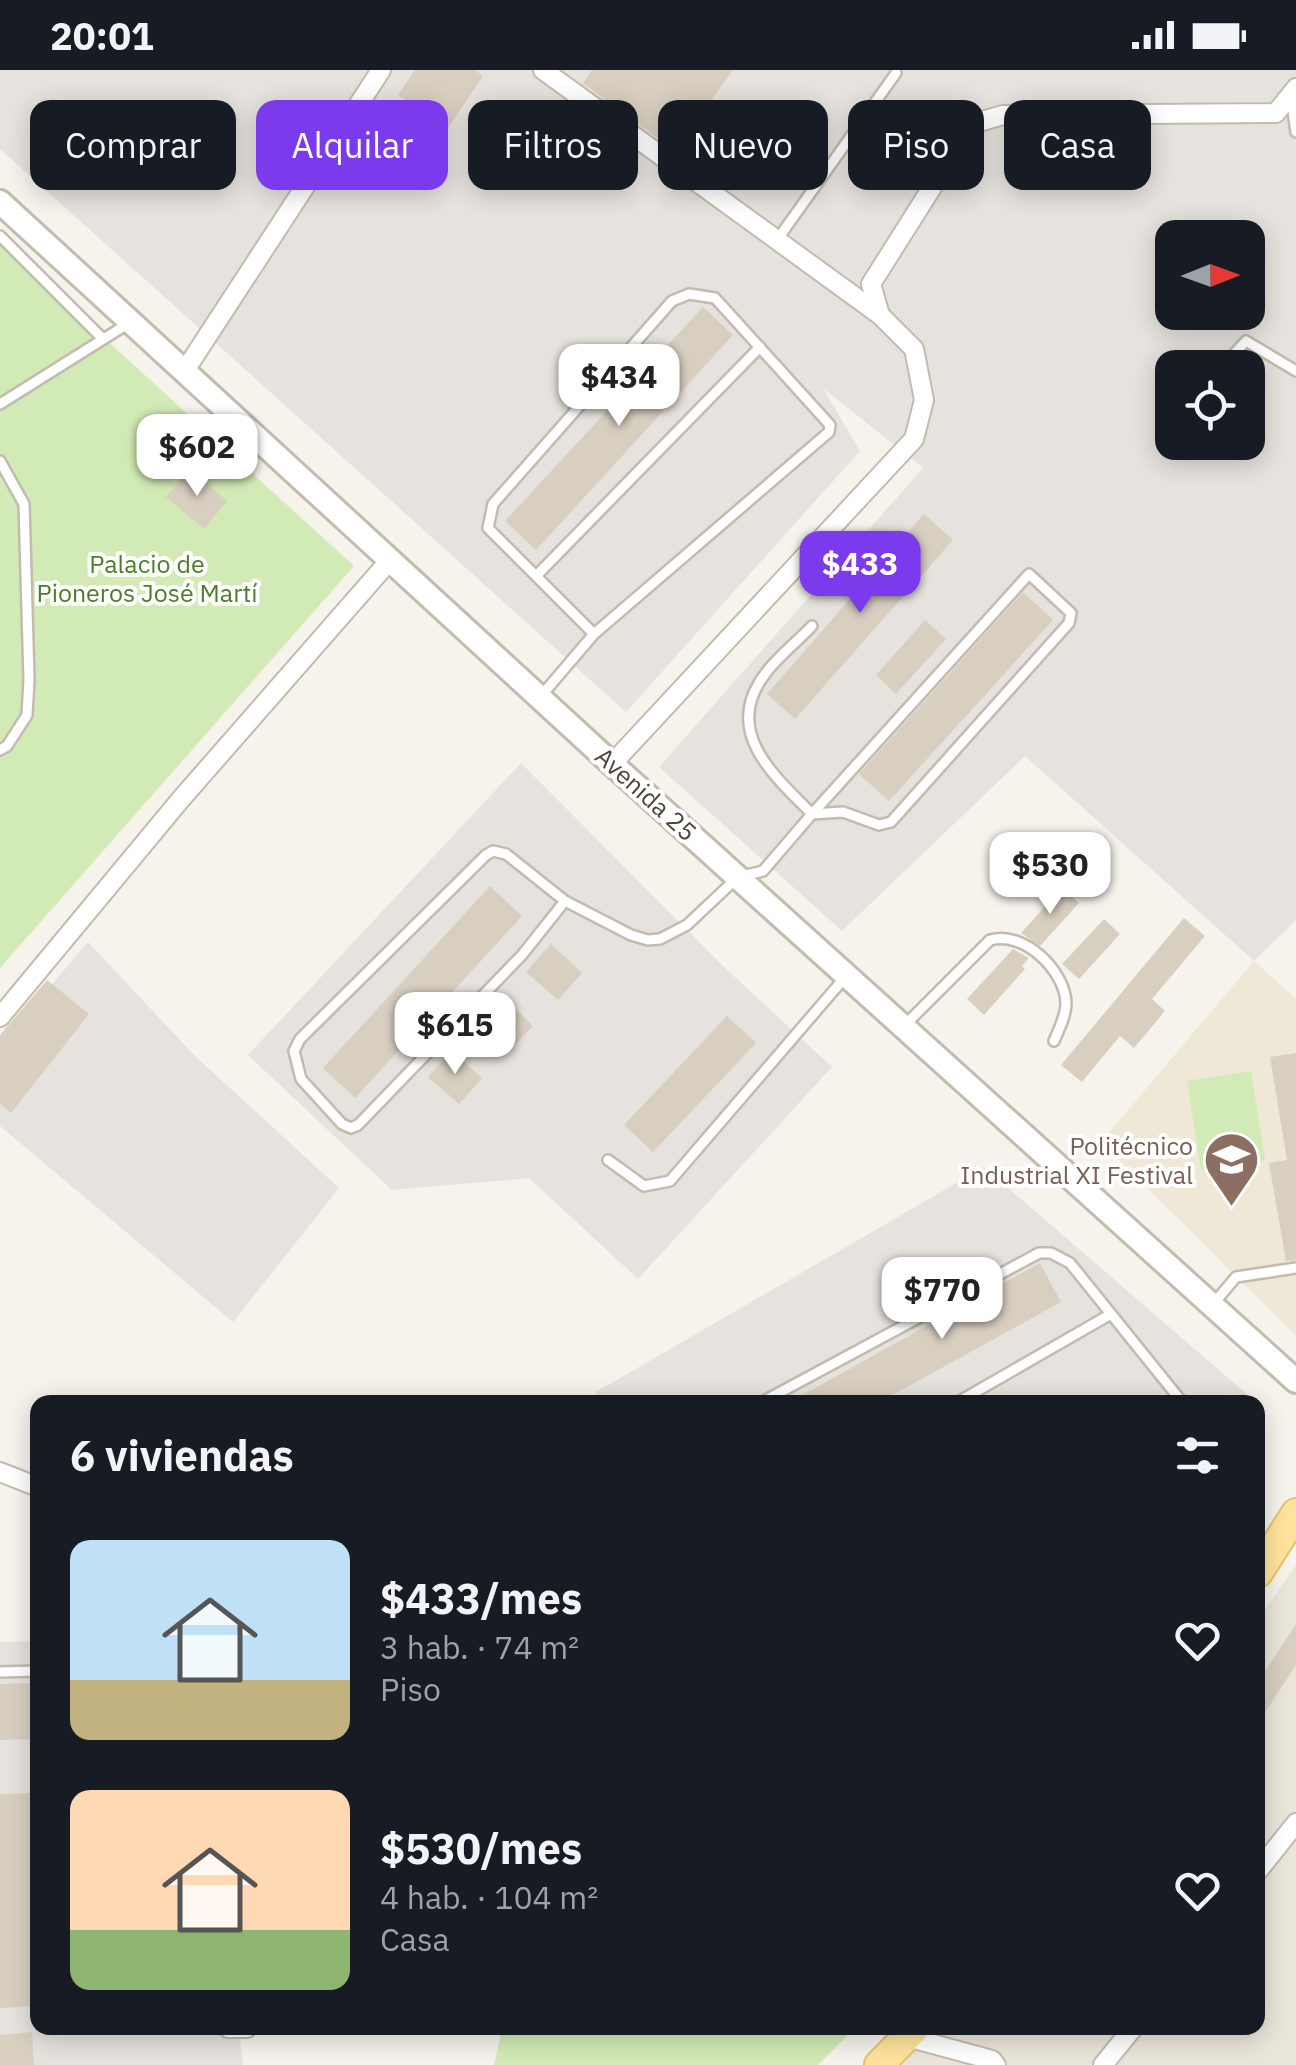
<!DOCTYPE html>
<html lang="es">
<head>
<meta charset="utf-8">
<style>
  :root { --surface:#171b24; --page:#20242c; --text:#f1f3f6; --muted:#9ea1a6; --accent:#7c3aed }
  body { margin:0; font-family:"IBM Plex Sans",sans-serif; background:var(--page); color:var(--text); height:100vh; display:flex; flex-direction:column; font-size:38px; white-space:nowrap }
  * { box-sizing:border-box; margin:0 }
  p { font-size:32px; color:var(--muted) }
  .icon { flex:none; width:55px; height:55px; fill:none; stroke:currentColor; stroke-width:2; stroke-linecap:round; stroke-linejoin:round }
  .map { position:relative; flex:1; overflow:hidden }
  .drawer { position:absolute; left:30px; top:1325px; width:1235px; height:640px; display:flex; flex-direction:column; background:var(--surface); border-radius:20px; box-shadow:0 5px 25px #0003 }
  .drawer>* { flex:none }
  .guide { position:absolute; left:30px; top:30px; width:1238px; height:90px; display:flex; gap:20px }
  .needle { width:65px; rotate:89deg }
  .tools { position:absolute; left:1155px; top:150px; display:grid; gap:20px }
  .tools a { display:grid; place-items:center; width:110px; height:110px; border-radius:20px; background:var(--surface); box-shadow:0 5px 25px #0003; font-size:50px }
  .price { position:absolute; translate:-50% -85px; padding:0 22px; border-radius:20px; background:#fff; color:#222; font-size:32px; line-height:65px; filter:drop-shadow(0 2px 5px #0008) }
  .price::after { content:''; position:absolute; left:50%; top:60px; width:30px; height:22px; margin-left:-15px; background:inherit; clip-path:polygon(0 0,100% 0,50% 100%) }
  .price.selected { background:var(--accent); color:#fff }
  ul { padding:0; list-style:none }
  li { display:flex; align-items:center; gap:30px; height:250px; padding:0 40px }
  li span { display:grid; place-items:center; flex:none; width:280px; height:200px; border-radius:20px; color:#555 }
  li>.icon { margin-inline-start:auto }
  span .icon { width:120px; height:120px; fill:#fffc; stroke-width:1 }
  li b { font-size:42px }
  h2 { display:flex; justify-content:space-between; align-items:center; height:120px; padding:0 40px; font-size:42px }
  .tag { padding:0 35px; border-radius:20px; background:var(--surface); box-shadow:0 5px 25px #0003; font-size:35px; line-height:90px }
  .tag.selected { background:var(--accent); color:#fff }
  .status { display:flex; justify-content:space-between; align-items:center; height:70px; padding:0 50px; background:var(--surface); direction:ltr }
  .status svg { height:28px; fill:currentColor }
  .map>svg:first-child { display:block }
  .residential { fill:#eae5da }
  .industrial { fill:#e6e2dd; fill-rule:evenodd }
  .education { fill:#efe8d6 }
  .green { fill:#d2eab5 }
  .building { fill:#d8cfc1 }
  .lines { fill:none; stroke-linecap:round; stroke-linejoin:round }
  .service-casing { stroke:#c2bbae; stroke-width:14 }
  .minor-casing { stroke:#c2bbae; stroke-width:22 }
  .tertiary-casing { stroke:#c2bbae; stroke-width:28 }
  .primary-casing { stroke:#e6c16a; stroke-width:32 }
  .service { stroke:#fff; stroke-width:9 }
  .minor { stroke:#fff; stroke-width:18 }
  .tertiary { stroke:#fff; stroke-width:22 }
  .primary { stroke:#ffe39c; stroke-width:28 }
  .labels { text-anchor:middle; stroke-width:8; stroke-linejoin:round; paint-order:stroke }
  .park-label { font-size:25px; fill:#4a7f2a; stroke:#fff }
  .street-label { font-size:25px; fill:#4b4439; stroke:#fff }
  .education-label { font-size:25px; fill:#785e54; stroke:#fff; text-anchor:end }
</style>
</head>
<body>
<div class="status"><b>20:01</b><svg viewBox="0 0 49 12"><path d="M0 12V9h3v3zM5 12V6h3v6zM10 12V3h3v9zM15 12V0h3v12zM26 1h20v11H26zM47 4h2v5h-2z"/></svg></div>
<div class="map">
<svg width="1296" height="1995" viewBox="0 0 1296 1995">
  <rect width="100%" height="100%" fill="#f6f3ec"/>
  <path class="residential" d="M1296 1495V1995H902L935 1958H1258V1550Z"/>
  <path class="industrial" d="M0 0H1296V850L1254 891 1025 686 842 861 659 697 923 398 823 318 860 381 626 642 0 79ZM1172 168H1248V242H1172ZM1172 298H1248V372H1172Z
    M521 693 723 896 832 997 638 1209 529 1108 392 1120 248 985Z
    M88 872 195 986 339 1118 233 1252 0 1056V975Z
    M984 1097 1256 1332H602L596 1322Z
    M37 1571 38 1958H239L243 1995H0V1572Z"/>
  <path class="education" d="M1254 891 1296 929V1266L1101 1072Z"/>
  <path class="green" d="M0 173 354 496 0 898Z
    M1251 1001 1265 1090 1201 1100 1187 1011Z
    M510 1958H855L818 1995H494L501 1964Z"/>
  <path class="building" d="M415 0H475L483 6 448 58 398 25Z
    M592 0H733L674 80 583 13Z
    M703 237 733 265 536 480 505 451Z
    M190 399 227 431 204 459 166 427Z
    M924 444 953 470 795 649 767 624Z
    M1023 522 1053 550 889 731 859 704Z
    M925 550 946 569 896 624 876 605Z
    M490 816 522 846 355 1028 323 998Z
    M1062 818 1079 833 1040 876 1021 863Z
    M1184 848 1205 866 1152 929 1165 941 1134 978 1120 966 1082 1012 1061 995Z
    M1104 849 1120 864 1079 909 1062 894Z
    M551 874 582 903 558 930 526 902Z
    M1013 879 1029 888 1022 896 1025 899 984 945 967 929Z
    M47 910 89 944 11 1043 0 1034V965Z
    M503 926 533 956 507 983 476 954Z
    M727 946 756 973 653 1082 624 1055Z
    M452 981 482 1008 459 1034 428 1007Z
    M1296 983V1190L1286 1191 1269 1093 1287 1090 1270 987Z
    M1040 1193 1061 1232 880 1332H790Z
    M1296 1554V1595L1258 1653V1612Z
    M38 1613V1669L0 1670V1614Z
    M38 1723V1936L0 1938V1724Z
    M32 1962 34 1995H0V1965Z"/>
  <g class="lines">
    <defs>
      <path id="service" d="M1291 27 1296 62
        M0 166 103 269
        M777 170 896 3
        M1221 298 1246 271 1296 301
        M0 334 129 253
        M0 391 24 434 29 609 27 645 7 676 0 680
        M536 506 760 277
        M541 626 594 564 829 362 830 355 715 228 689 224 672 231 493 434 488 458 594 564
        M565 831 522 885 358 1055 351 1058 342 1054 301 1009 294 981 300 969 486 785 493 781 506 784 565 831 631 865 648 870 660 869 687 855 738 807 763 801 812 744 843 742 879 755 891 752 1069 553 1071 543 1029 504 812 744C779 710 726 667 759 613 771 592 795 574 812 556
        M905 955 990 870C1023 860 1065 900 1066 933 1066 946 1059 959 1054 971
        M608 1090 644 1116 670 1111 847 905
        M1214 1233 1236 1207 1296 1198
        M762 1332 1039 1183H1051L1070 1193 1182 1332
        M958 1332 1111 1244
        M0 1602 38 1601
        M210 1958H228"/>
      <path id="minor" d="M543 0 880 245 914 279 924 330 914 369 612 694
        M880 245 871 214 972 54 1003 45 1276 43 1296 18
        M184 302 381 0
        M0 947 181 729 390 490
        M0 1402 38 1417
        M1258 1801 1296 1753
        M228 1958H247
        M907 1967 992 1990 996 1995
        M1103 1995 1133 1958"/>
      <path id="tertiary" d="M0 132 612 694 1296 1311"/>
      <path id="primary" d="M1258 1503 1296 1443
        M879 1995 915 1958"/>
    </defs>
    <use href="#service" class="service-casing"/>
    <use href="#minor" class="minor-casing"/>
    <use href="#tertiary" class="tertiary-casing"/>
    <use href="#primary" class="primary-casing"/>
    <use href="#service" class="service"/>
    <use href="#minor" class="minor"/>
    <use href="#tertiary" class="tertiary"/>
    <use href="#primary" class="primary"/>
  </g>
  <defs>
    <symbol id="school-pin" viewBox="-11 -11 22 30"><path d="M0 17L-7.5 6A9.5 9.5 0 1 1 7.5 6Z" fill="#8d6e63" stroke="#fff"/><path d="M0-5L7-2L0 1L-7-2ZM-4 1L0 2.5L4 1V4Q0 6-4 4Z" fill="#fff"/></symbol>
  </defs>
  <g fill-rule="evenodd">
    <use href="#school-pin" x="1200" y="1058" width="63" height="86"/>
  </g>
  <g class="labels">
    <g class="park-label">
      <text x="147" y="503">Palacio de<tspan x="147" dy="29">Pioneros José Martí</tspan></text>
    </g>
    <g class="street-label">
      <text transform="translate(646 724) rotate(42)" y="9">Avenida 25</text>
    </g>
    <g class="education-label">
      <text x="1193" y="1085">Politécnico<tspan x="1193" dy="29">Industrial XI Festival</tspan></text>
    </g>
  </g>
</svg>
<div class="tools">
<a><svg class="needle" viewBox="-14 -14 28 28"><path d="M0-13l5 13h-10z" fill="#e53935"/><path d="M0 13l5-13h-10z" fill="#9ea1a6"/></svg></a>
<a><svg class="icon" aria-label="locate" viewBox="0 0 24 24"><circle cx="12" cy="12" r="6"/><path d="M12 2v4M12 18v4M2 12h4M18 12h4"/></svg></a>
</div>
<b class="price" style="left:619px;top:359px">$434</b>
<b class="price" style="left:197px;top:429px">$602</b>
<b class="price selected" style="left:860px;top:546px">$433</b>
<b class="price" style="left:1050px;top:847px">$530</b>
<b class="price" style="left:455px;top:1007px">$615</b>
<b class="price" style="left:942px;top:1272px">$770</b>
<div class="guide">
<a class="tag">Comprar</a>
<a class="tag selected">Alquilar</a>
<a class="tag">Filtros</a>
<a class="tag">Nuevo</a>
<a class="tag">Piso</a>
<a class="tag">Casa</a>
</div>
<section class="drawer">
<h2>6 viviendas<svg class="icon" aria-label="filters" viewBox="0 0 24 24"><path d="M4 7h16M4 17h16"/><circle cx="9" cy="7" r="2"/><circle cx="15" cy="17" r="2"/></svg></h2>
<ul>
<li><span style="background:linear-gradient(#bfe0f5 70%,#c2b280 0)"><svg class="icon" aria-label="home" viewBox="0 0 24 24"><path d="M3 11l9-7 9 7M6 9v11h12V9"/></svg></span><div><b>$433/mes</b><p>3 hab. · 74 m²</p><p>Piso</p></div><svg class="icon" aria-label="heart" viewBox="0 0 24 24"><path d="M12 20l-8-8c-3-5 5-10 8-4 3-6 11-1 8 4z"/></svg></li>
<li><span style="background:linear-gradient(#ffd9b3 70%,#8fb573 0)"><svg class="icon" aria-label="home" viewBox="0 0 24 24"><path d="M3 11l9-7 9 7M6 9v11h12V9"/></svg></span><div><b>$530/mes</b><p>4 hab. · 104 m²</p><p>Casa</p></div><svg class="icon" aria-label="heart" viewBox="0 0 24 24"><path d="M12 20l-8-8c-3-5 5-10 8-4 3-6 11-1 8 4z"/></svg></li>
</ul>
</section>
</div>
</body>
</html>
